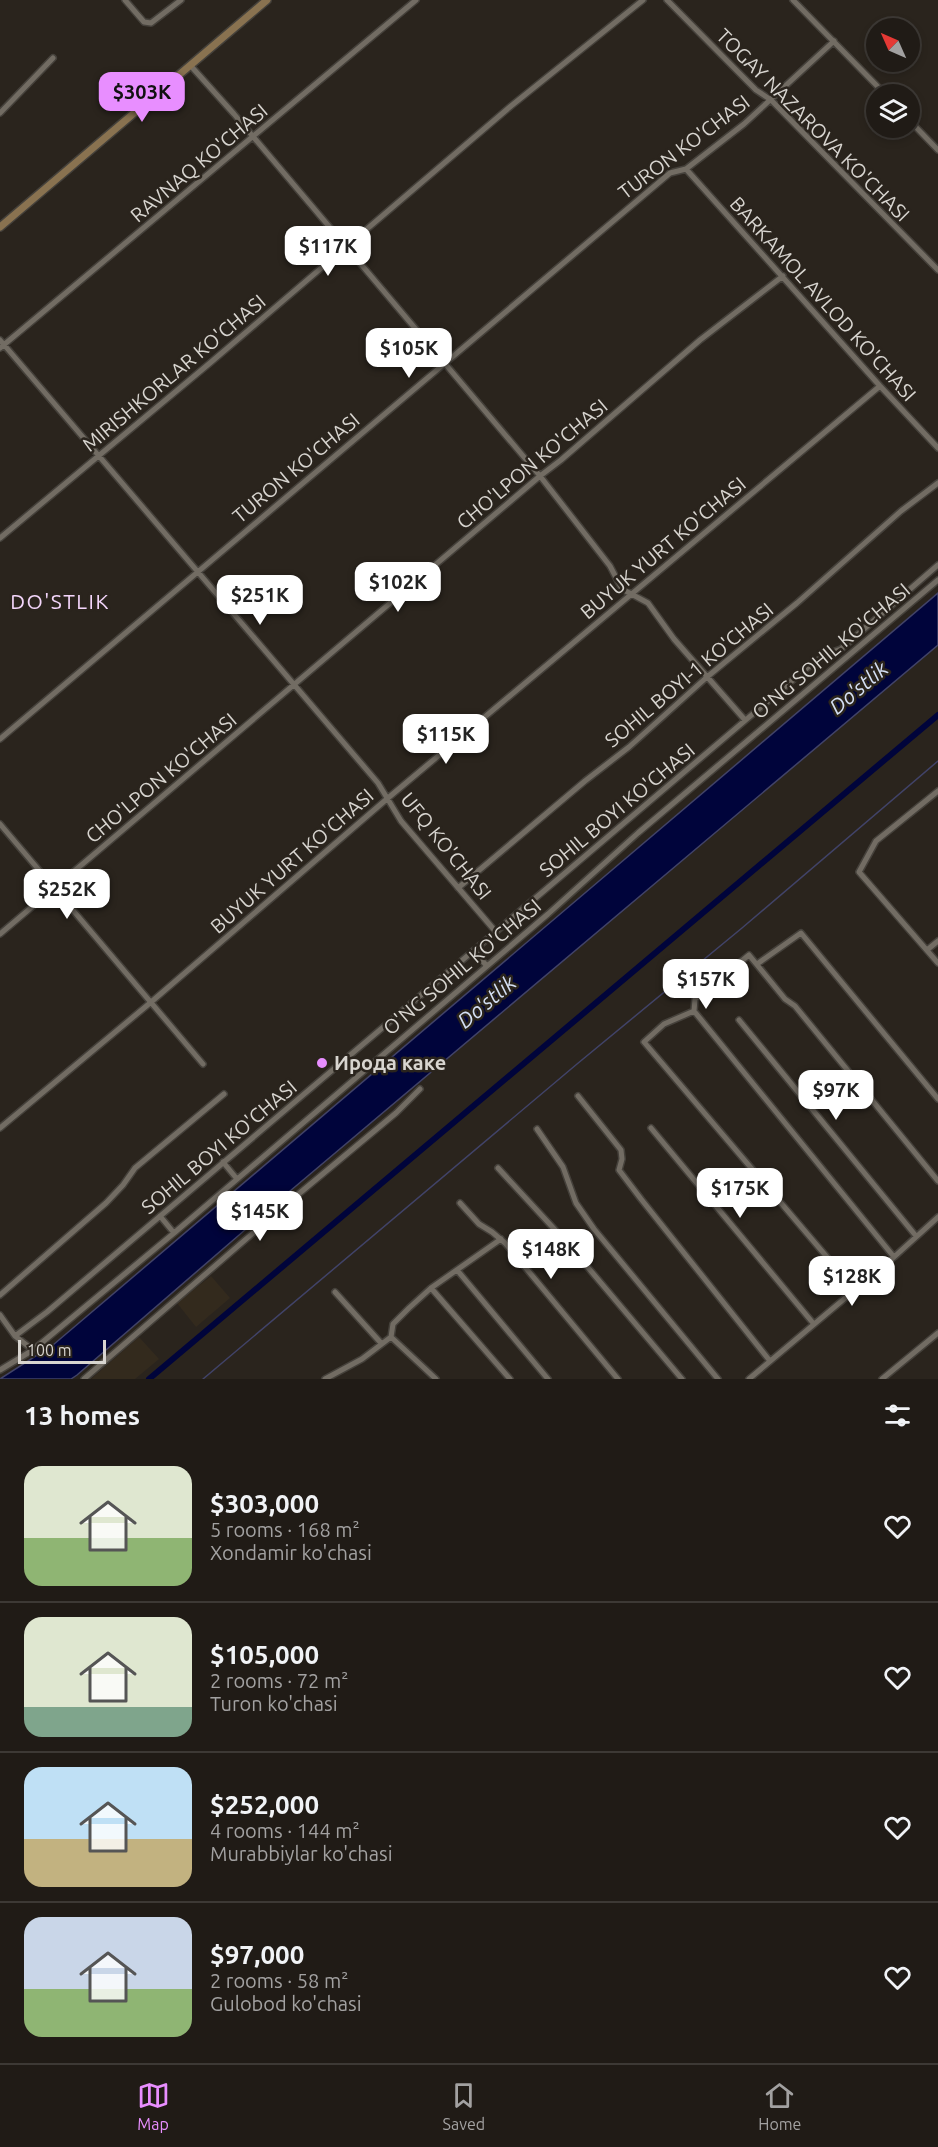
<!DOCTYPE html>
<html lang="en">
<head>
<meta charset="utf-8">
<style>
  :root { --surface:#201b16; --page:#2d2823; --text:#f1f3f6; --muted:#a2a1a1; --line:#3d3935; --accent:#e88eff }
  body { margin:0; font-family:Ubuntu,sans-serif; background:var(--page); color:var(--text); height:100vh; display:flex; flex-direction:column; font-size:22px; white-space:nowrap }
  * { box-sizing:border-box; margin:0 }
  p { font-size:20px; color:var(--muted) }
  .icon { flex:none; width:33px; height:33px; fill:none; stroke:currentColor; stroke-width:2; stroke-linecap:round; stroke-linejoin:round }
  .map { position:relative; height:1379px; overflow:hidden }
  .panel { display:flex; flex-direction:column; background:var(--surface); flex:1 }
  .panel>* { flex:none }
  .needle { width:39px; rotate:315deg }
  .controls { position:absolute; left:866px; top:18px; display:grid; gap:12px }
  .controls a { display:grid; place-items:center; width:54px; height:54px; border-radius:50%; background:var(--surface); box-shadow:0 3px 9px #0003,0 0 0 2px var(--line); font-size:30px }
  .scale { position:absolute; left:18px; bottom:15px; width:88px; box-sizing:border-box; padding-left:6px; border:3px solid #d8d5d0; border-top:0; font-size:16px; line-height:21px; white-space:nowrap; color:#d8d5d0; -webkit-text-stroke:4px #2a241d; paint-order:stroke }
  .price { position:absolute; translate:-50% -51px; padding:0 14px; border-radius:12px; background:#fff; color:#222; font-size:20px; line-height:39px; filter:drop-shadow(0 2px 3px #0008) }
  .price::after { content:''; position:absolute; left:50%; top:36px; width:18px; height:14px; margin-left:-9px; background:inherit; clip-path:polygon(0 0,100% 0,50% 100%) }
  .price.on { background:var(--accent); color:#111 }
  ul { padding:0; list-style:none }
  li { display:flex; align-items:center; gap:18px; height:150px; padding:0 24px }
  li+li { border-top:2px solid var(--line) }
  li span { display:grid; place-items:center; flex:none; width:168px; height:120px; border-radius:18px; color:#555 }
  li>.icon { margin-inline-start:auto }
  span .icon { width:72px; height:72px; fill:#fffc; stroke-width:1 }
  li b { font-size:26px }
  h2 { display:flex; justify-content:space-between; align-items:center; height:72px; padding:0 24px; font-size:26px }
  .tab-bar { display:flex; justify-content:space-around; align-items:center; height:84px; border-top:2px solid var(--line); background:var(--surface); font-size:16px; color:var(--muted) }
  .tab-bar a { display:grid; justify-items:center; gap:3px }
  .tab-bar .on { color:var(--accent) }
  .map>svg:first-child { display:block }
  .built { fill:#332a1d }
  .water { fill:#00043b; stroke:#414368; stroke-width:1.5 }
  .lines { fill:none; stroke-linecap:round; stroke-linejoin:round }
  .stream { stroke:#414368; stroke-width:1.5 }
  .canal { stroke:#00043b; stroke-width:6 }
  .minor-casing { stroke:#45413b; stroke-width:8 }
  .secondary-casing { stroke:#45413b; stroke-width:10 }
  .minor { stroke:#726c63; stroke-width:5 }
  .secondary { stroke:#897250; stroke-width:7 }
  .poi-dot { fill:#e88eff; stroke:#2a241d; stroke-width:2 }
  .labels { text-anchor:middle; stroke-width:5; stroke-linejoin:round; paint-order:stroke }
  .street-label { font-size:20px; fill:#d8d5d0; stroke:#2a241d }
  .poi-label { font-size:20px; font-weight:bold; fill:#d8d5d0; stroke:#2a241d; text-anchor:start }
  .neighbourhood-label { font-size:21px; letter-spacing:1.5px; fill:#f4d6fb; stroke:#2a241d }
  .water-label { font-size:21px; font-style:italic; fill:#d5e0f5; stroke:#2a241d }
</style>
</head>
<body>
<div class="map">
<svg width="938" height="1379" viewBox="0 0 938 1379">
  <rect width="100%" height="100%" fill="#2a241d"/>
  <path class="built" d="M211 1276 230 1298 196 1327 177 1303Z
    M139 1337 159 1359 135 1379H91Z"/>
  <path class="water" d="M938 593V645L290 1191 77 1375 71 1379H0L53 1345Z"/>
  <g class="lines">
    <path class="stream" d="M203 1379 577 1064 742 928 938 761"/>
    <path class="canal" d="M149 1379 938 715"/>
    <defs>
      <path id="minor" d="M125 0 144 22 151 23 181 0
        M667 0 756 90 771 100 938 270
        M793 0 885 94
        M190 65 234 114 540 476 610 566 622 589 648 603 674 639 745 720
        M0 113 53 58
        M909 120 938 150
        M686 169 880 386 938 448
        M0 340 378 783 401 821 496 932
        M0 348 416 0
        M0 538 210 363 511 106 643 0
        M0 739 670 173 686 169 744 124 834 41
        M938 791 876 841 859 872 938 963
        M0 824 203 1064
        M458 888 585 781 629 747 707 677 797 603 901 511 938 483
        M0 934 540 476 561 460 700 340 783 276
        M927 950 938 941
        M474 951 486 965
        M757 964 801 933 938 1099
        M694 1011 894 1257
        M739 1020 916 1236
        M578 1096 621 1150 622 1159 619 1170 641 1199 770 1361
        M0 1128 150 1003 388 798 880 386
        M651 1128 813 1323
        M537 1129 563 1167 576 1203 594 1229 718 1379
        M223 1162 237 1179
        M498 1168 569 1245 682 1379
        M460 1203 479 1224 492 1232 505 1243 618 1379
        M160 1216 174 1233
        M457 1270 548 1379
        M431 1288 510 1379
        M855 1290 644 1042 664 1024 694 1011 695 999 749 955 785 999 795 1006 938 1181
        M335 1292 381 1343
        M0 1295 106 1203 123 1185 135 1168 224 1094
        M0 1315 15 1336 33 1350
        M15 1336 47 1312 807 668 827 654 841 649 938 565
        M391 1337 436 1379
        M0 1370 33 1350 174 1233 548 914 638 833 938 580
        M84 1379 289 1202 396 1113 420 1089
        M325 1379 362 1359 391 1337 393 1324 409 1308 431 1288 501 1239
        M749 1379 894 1257 938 1217
        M882 1379 938 1333"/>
      <path id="secondary" d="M0 227 267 0"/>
    </defs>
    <use href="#minor" class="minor-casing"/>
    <use href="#secondary" class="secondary-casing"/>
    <use href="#minor" class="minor"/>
    <use href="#secondary" class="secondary"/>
  </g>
  <circle class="poi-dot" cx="322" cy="1063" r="6"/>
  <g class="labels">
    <g class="street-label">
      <text transform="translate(813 125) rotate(45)" y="7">TOGAY NAZAROVA KO'CHASI</text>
      <text transform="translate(684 147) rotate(-37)" y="7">TURON KO'CHASI</text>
      <text transform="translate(199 163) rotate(-40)" y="7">RAVNAQ KO'CHASI</text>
      <text transform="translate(823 299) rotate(48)" y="7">BARKAMOL AVLOD KO'CHASI</text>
      <text transform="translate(174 373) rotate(-40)" y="7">MIRISHKORLAR KO'CHASI</text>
      <text transform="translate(532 464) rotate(-40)" y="7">CHO'LPON KO'CHASI</text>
      <text transform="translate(296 468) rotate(-40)" y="7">TURON KO'CHASI</text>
      <text transform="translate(663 548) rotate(-40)" y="7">BUYUK YURT KO'CHASI</text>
      <text transform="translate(831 651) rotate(-40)" y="7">O'NG SOHIL KO'CHASI</text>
      <text transform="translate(689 675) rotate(-40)" y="7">SOHIL BOYI-1 KO'CHASI</text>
      <text transform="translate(161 778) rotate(-40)" y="7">CHO'LPON KO'CHASI</text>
      <text transform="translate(617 810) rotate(-40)" y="7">SOHIL BOYI KO'CHASI</text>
      <text transform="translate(446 846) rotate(51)" y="7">UFQ KO'CHASI</text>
      <text transform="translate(292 861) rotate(-41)" y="7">BUYUK YURT KO'CHASI</text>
      <text transform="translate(462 967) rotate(-40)" y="7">O'NG SOHIL KO'CHASI</text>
      <text transform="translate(219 1147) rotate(-40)" y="7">SOHIL BOYI KO'CHASI</text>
    </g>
    <g class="poi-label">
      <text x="334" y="1070">Ирода каке</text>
    </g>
    <g class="neighbourhood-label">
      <text x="60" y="609">DO'STLIK</text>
    </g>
    <g class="water-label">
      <text transform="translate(859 688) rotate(-40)" y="7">Do'stlik</text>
      <text transform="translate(487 1002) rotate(-40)" y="7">Do'stlik</text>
    </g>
  </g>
</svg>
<div class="controls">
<a><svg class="needle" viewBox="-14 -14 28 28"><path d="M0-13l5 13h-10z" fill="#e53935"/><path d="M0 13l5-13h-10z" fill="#a2a1a1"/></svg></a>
<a><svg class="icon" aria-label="layers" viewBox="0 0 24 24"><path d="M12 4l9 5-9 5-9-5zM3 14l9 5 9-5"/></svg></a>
</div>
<div class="scale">100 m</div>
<b class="price on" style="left:142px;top:123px">$303K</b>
<b class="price" style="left:328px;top:277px">$117K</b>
<b class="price" style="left:409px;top:379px">$105K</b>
<b class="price" style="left:398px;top:613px">$102K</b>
<b class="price" style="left:260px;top:626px">$251K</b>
<b class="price" style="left:446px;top:765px">$115K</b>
<b class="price" style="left:67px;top:920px">$252K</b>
<b class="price" style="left:706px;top:1010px">$157K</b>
<b class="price" style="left:836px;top:1121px">$97K</b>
<b class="price" style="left:740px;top:1219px">$175K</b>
<b class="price" style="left:260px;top:1242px">$145K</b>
<b class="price" style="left:551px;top:1280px">$148K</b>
<b class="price" style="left:852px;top:1307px">$128K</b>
</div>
<section class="panel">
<h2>13 homes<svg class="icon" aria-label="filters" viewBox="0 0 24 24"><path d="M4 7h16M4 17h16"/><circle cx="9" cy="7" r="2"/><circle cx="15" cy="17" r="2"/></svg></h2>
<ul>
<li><span style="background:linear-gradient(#dfe7d0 60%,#8fb573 0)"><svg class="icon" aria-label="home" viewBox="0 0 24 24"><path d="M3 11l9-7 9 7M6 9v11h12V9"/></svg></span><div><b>$303,000</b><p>5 rooms · 168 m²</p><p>Xondamir ko'chasi</p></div><svg class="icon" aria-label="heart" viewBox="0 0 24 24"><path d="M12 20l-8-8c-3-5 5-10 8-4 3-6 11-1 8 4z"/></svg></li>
<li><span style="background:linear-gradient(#dfe7d0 75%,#7fa58c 0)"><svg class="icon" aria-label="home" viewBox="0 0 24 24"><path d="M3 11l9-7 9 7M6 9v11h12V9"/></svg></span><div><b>$105,000</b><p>2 rooms · 72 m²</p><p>Turon ko'chasi</p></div><svg class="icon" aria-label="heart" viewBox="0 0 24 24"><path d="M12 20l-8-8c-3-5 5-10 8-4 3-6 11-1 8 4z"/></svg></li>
<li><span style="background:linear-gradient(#bfe0f5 60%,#c2b280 0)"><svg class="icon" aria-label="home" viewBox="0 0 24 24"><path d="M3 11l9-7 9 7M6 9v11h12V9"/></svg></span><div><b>$252,000</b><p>4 rooms · 144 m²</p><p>Murabbiylar ko'chasi</p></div><svg class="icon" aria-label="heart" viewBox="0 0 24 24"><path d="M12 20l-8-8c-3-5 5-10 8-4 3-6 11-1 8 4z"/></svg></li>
<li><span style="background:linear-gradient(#c9d6e8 60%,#8fb573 0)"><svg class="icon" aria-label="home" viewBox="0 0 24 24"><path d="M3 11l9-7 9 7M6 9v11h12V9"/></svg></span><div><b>$97,000</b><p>2 rooms · 58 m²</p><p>Gulobod ko'chasi</p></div><svg class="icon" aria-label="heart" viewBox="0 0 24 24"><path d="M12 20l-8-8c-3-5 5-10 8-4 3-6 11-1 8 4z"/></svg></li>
</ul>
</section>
<nav class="tab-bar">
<a class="on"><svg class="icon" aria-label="map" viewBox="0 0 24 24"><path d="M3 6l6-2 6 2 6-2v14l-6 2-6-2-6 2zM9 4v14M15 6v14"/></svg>Map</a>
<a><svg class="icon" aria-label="saved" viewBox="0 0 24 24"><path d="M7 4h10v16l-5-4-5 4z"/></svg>Saved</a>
<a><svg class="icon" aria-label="home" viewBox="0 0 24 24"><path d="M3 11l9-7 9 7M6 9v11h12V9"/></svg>Home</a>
</nav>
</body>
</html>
